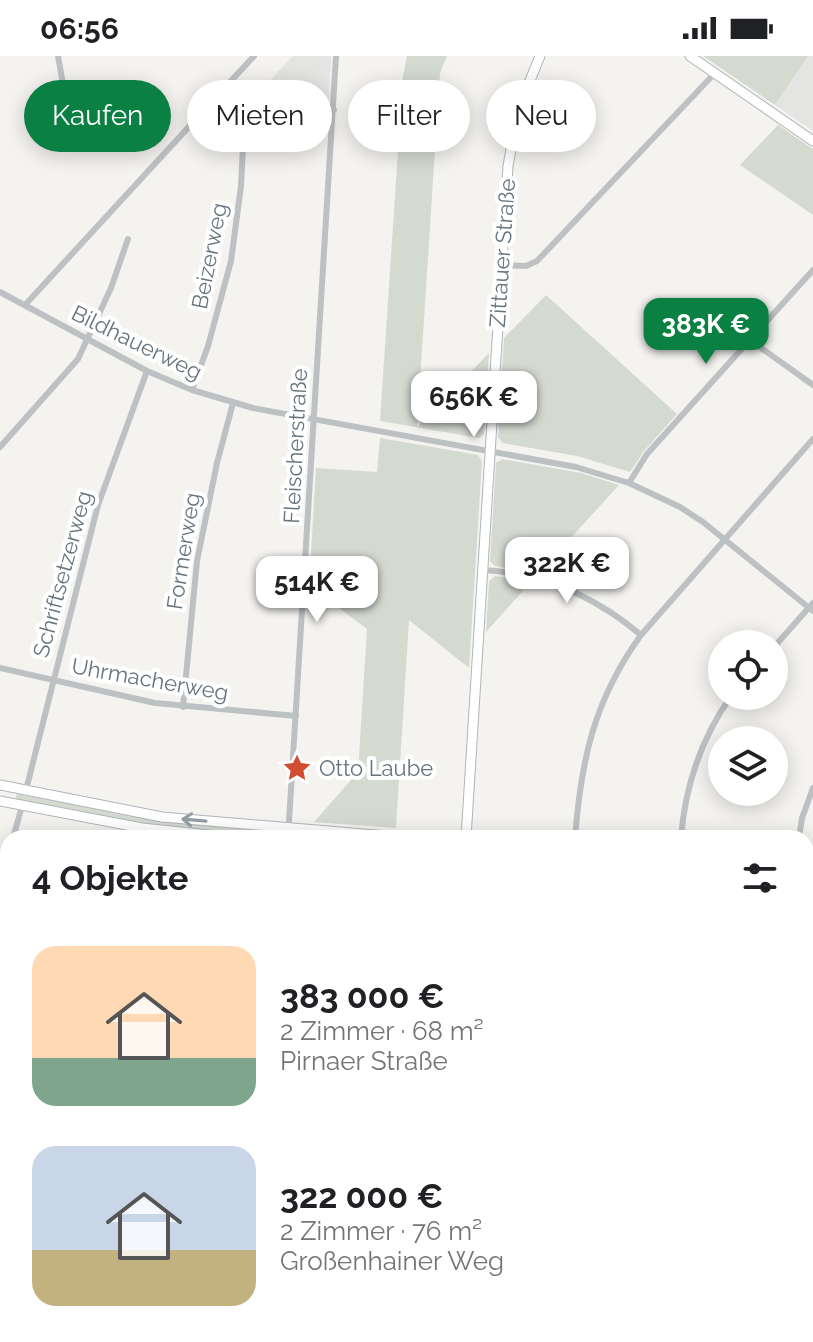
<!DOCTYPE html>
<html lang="de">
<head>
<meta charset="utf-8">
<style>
  :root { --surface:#fff; --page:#f2f2f2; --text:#202124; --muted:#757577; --accent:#0b8043 }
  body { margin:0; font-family:Raleway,sans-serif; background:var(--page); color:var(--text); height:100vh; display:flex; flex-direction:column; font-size:30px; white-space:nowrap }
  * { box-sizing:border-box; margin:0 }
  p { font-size:26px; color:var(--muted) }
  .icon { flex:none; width:44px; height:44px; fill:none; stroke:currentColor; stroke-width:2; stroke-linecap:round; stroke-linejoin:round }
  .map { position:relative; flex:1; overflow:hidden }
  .drawer { position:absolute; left:0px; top:774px; width:814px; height:512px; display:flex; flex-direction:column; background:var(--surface); border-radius:24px 24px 0 0; box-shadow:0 4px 20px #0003 }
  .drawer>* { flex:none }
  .top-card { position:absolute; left:24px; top:24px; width:766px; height:72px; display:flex; gap:16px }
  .tools { position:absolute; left:708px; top:574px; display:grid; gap:16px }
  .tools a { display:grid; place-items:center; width:80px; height:80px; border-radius:50%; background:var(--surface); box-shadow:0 4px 20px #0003; font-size:40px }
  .price { position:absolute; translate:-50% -68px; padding:0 18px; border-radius:16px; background:#fff; color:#222; font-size:26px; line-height:52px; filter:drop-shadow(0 2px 4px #0008) }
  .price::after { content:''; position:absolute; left:50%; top:48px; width:24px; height:18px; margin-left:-12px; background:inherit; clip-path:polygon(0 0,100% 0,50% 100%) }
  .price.selected { background:var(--accent); color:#fff }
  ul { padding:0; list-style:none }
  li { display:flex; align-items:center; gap:24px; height:200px; padding:0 32px }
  li span { display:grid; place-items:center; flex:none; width:224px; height:160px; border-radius:24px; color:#555 }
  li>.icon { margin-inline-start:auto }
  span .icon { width:96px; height:96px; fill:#fffc; stroke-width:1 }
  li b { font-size:34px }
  h2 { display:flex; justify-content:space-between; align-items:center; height:96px; padding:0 32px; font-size:34px }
  .tag { padding:0 28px; border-radius:36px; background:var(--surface); box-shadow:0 4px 20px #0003; font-size:28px; line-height:72px }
  .tag.selected { background:var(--accent); color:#fff }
  .status { display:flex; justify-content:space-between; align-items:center; height:56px; padding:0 40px; background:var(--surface); direction:ltr }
  .status svg { height:22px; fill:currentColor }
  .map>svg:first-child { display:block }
  .built { fill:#e4e5e3 }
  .green { fill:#d5dad1 }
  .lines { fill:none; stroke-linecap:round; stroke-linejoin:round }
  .secondary-casing { stroke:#b0b5b8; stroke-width:11 }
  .street { stroke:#bdc1c4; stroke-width:6 }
  .secondary { stroke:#fff; stroke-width:9 }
  .rail { stroke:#9fa5a9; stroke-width:2; stroke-dasharray:12 6; stroke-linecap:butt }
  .oneway { stroke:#939ea5 }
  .labels { text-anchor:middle; stroke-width:8; stroke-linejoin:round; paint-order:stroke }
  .street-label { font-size:22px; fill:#65747e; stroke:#fff }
  .poi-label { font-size:22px; fill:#65747e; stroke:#fff; text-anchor:start }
</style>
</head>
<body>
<div class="status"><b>06:56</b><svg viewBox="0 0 49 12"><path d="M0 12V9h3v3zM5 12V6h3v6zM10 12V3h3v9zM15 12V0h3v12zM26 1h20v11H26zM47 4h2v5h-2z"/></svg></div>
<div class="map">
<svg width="813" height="1286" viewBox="0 0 813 1286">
  <rect width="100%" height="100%" fill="#f4f3f0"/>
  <path class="built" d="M293 0H331L329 47 325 50 256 63 254 56 265 44 258 37Z
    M808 0H813V75L775 49Z
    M256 1278H341L346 1286H239Z"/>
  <path class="green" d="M407 0H447L440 17 417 371 489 297 484 378 479 382 380 365 403 20Z
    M703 0H808L775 49Z
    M778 69 813 93V159L740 109Z
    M546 239 677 358 644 395 630 416 577 400 503 387 498 381 504 282Z
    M380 382 478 399 482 405 469 612 409 564 396 772 314 766 358 716 367 573 339 552 345 545V532L309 530 316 412 377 416Z
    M502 403 581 417 619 429 538 518 495 510 490 505 496 407Z
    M495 520 531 526 486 576 489 525Z
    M17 738 161 764 278 775 277 782C224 778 167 777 117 762L116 765 15 744Z"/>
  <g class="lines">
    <defs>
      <path id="secondary" d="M690 0 813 85
        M0 729 162 761 412 782
        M0 745 142 772 237 782
        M466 782 508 110 518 54 540 0"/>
    </defs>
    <use href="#secondary" class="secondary-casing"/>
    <path class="street" d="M58 0 63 28 58 70
      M521 42 589 64
      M501 209 526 210 537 205 715 17
      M0 236 147 315 192 334 253 352 576 411 629 427 680 451 703 466 813 555
      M25 249 254 0
      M750 284 813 329
      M192 334 208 290 231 205 241 130 244 70 334 54
      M0 391 78 303 111 232 128 183
      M629 427 647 398 813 214
      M482 514C542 517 596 541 641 579
      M774 591 813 547
      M0 612 155 647 296 660
      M183 651 197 505 217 407 233 347
      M26 734 98 449 147 315
      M13 782 22 750
      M288 782 336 0
      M575 782C581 704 594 644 641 579L813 383
      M681 782C685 729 701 683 731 640
      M799 782 802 762 813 732
      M0 802 8 793
      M806 811H813
      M0 971 8 972
      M806 983 813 975
      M806 1001 813 1008
      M806 1184 813 1176
      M106 1278 110 1286
      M554 1278 558 1286
      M222 1286 240 1278
      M671 1286 687 1278"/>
    <use href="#secondary" class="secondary"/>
    <path class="rail" d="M445 1278 446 1286"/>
  </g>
  <defs><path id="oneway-shaft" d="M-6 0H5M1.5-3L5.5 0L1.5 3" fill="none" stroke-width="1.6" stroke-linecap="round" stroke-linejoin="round" transform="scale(2)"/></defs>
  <use class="oneway" href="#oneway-shaft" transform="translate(194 764) rotate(-175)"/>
  <defs>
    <symbol id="sight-bare" viewBox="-9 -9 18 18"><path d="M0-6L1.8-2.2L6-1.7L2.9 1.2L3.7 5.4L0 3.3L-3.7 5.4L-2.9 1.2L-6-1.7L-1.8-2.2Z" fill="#d34d31" stroke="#fff" stroke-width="2.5" paint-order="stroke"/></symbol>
  </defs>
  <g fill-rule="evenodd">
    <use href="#sight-bare" x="277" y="692" width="40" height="40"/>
  </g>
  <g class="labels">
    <g class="street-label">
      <text transform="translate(502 197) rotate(-86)" y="8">Zittauer Straße</text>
      <text transform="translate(209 200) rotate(-79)" y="8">Beizerweg</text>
      <text transform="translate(137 286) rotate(26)" y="8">Bildhauerweg</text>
      <text transform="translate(295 390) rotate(-87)" y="8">Fleischerstraße</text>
      <text transform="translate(183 495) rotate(-81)" y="8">Formerweg</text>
      <text transform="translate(62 518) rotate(-75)" y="8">Schriftsetzerweg</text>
      <text transform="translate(150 623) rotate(10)" y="8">Uhrmacherweg</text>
    </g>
    <g class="poi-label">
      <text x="319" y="720">Otto Laube</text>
    </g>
  </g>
</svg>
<div class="tools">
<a><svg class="icon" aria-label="locate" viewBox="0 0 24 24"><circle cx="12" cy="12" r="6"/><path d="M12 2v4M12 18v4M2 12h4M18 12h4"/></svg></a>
<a><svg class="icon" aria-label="layers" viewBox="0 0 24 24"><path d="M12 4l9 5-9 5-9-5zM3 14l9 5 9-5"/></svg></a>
</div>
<b class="price selected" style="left:706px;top:310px">383K €</b>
<b class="price" style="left:474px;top:383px">656K €</b>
<b class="price" style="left:567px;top:549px">322K €</b>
<b class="price" style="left:317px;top:568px">514K €</b>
<div class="top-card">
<a class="tag selected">Kaufen</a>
<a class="tag">Mieten</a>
<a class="tag">Filter</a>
<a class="tag">Neu</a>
</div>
<section class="drawer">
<h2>4 Objekte<svg class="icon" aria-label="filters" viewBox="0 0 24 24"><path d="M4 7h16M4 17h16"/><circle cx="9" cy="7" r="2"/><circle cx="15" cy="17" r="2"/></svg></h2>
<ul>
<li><span style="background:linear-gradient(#ffd9b3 70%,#7fa58c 0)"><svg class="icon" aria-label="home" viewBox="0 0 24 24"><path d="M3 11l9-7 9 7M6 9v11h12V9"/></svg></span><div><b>383 000 €</b><p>2 Zimmer · 68 m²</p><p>Pirnaer Straße</p></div></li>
<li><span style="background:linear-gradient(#c9d6e8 65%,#c2b280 0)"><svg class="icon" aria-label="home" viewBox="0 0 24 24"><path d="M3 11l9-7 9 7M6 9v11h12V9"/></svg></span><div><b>322 000 €</b><p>2 Zimmer · 76 m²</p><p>Großenhainer Weg</p></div></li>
</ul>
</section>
</div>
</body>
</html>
